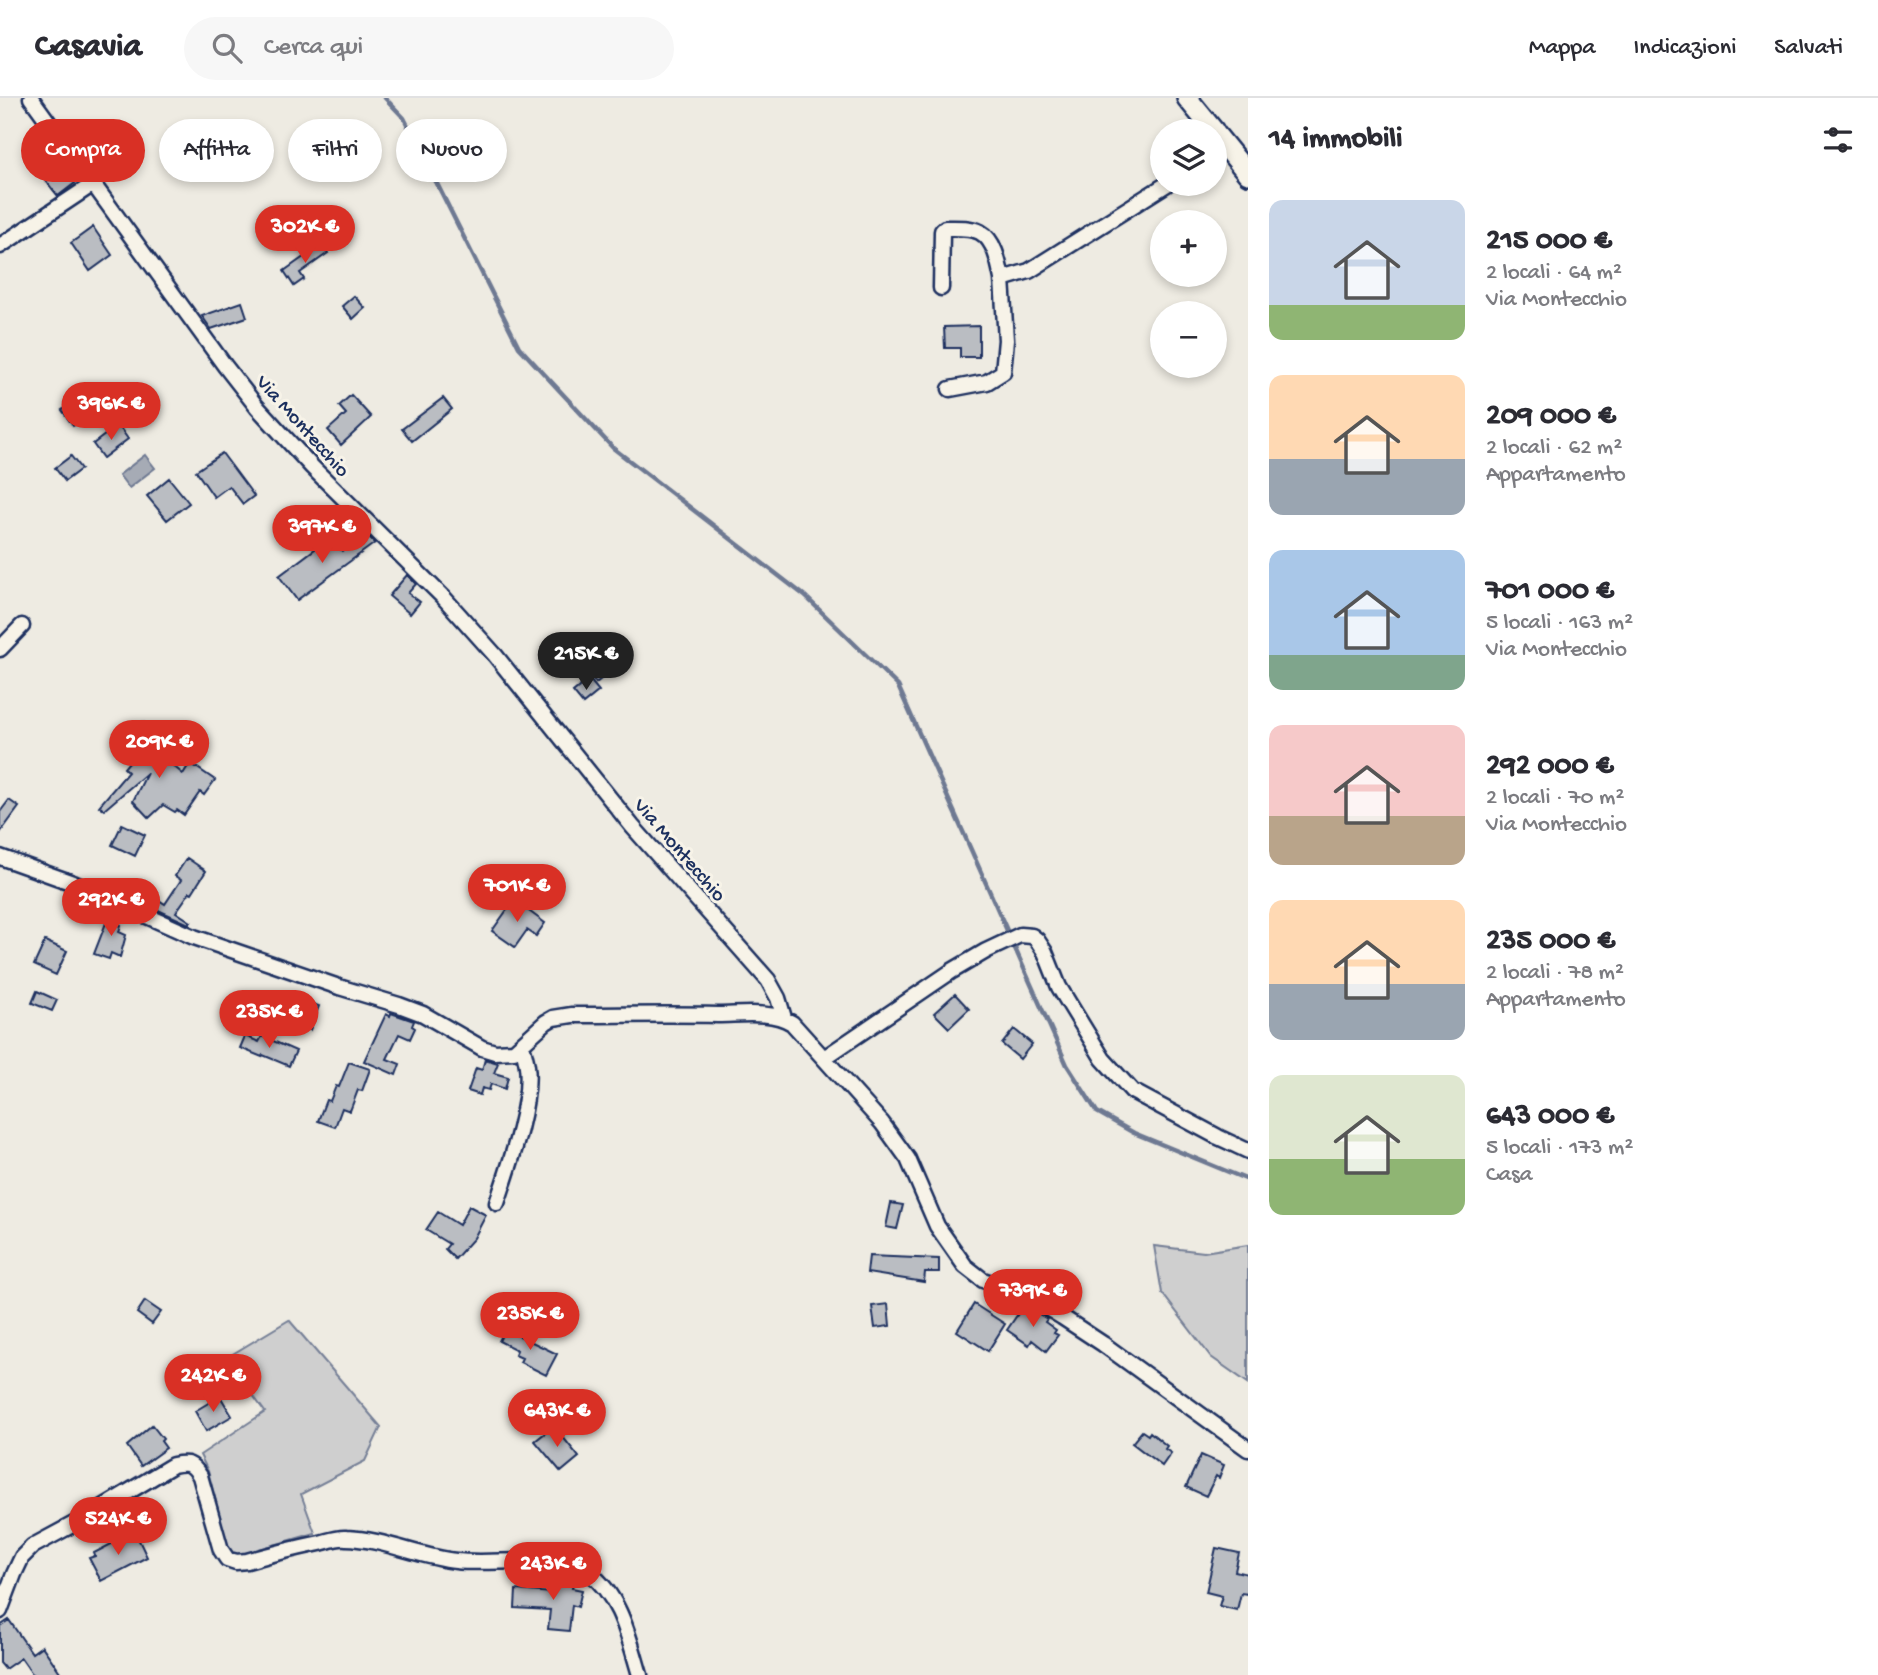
<!DOCTYPE html>
<html lang="it">
<head>
<meta charset="utf-8">
<style>
  :root { --surface:#fff; --page:#f7f7f7; --text:#2b2b33; --muted:#7c7c81; --line:#e1e1e2; --accent:#d93025 }
  body { margin:0; font-family:"Gochi Hand",sans-serif; background:var(--page); color:var(--text); height:100vh; display:flex; flex-direction:column; font-size:26px; white-space:nowrap }
  * { box-sizing:border-box; margin:0 }
  p { font-size:23px; color:var(--muted) }
  .icon { flex:none; width:38px; height:38px; fill:none; stroke:currentColor; stroke-width:2; stroke-linecap:round; stroke-linejoin:round }
  .map { position:relative; flex:1; overflow:hidden }
  .drawer { display:flex; flex-direction:column; background:var(--surface); width:630px }
  .drawer>* { flex:none }
  .guide { position:absolute; left:21px; top:21px; width:665px; height:63px; display:flex; gap:14px }
  .fabs { position:absolute; left:1150px; top:21px; display:grid; gap:14px }
  .fabs a { display:grid; place-items:center; width:77px; height:77px; border-radius:50%; background:var(--surface); box-shadow:0 4px 10px #0003; font-size:35px }
  .price { position:absolute; translate:-50% -60px; padding:0 16px; border-radius:24px; background:var(--accent); color:#fff; font-size:23px; line-height:46px; filter:drop-shadow(0 2px 4px #0008) }
  .price::after { content:''; position:absolute; left:50%; top:42px; width:21px; height:16px; margin-left:-10px; background:inherit; clip-path:polygon(0 0,100% 0,50% 100%) }
  .price.active { background:#222; color:#fff }
  ul { padding:0; list-style:none }
  li { display:flex; align-items:center; gap:21px; height:175px; padding:0 21px }
  li span { display:grid; place-items:center; flex:none; width:196px; height:140px; border-radius:14px; color:#555 }
  li>.icon { margin-inline-start:auto }
  span .icon { width:84px; height:84px; fill:#fffc; stroke-width:1 }
  li b { font-size:30px }
  h2 { display:flex; justify-content:space-between; align-items:center; height:84px; padding:0 21px; font-size:30px }
  .pill { padding:0 24px; border-radius:32px; background:var(--surface); box-shadow:0 4px 10px #0003; font-size:24px; line-height:63px }
  .pill.active { background:var(--accent); color:#fff }
  header { display:flex; align-items:center; gap:42px; box-sizing:border-box; height:98px; padding:0 35px; background:var(--surface); border-bottom:2px solid var(--line) }
  header strong { font-size:33px }
  nav { display:flex; gap:38px; margin-inline-start:auto; font-size:24px }
  .search { width:490px; height:63px; background:var(--page); display:flex; align-items:center; gap:18px; box-sizing:border-box; padding:0 24px; border-radius:38px; color:var(--muted); font-size:26px }
  main { display:flex; flex:1; min-height:0 }
  .map>svg:first-child { display:block }
  .green { fill:#cfcfcf; stroke:#757f96; stroke-width:2 }
  .water { fill:#a6abb5; stroke:#6e7992; stroke-width:2 }
  .lines { fill:none; stroke-linecap:round; stroke-linejoin:round }
  .stream { stroke:#6e7992; stroke-width:4.5 }
  .building { fill:#babdc2; stroke:#1b2f5e; stroke-width:2 }
  .minor-casing { stroke:#1b2f5e; stroke-width:19 }
  .major-casing { stroke:#1b2f5e; stroke-width:24 }
  .minor { stroke:#f7f3e8; stroke-width:14 }
  .major { stroke:#f7f3e8; stroke-width:19 }
  .labels { text-anchor:middle; stroke-width:6; stroke-linejoin:round; paint-order:stroke }
  .street-label { font-size:21px; fill:#1b2f5e; stroke:#f7f3e8 }
</style>
</head>
<body>
<header>
<strong>Casavia</strong>
<div class="search"><svg class="icon" aria-label="search" viewBox="0 0 24 24"><circle cx="10" cy="10" r="6"/><path d="M15 15l6 6"/></svg>Cerca qui</div>
<nav><a>Mappa</a><a>Indicazioni</a><a>Salvati</a></nav>
</header>
<main>
<div class="map">
<svg width="1248" height="1577" viewBox="0 0 1248 1577">
  <rect width="100%" height="100%" fill="#eeebe2"/>
  <filter id="ink" filterUnits="userSpaceOnUse"><feTurbulence type="fractalNoise" baseFrequency=".0143" numOctaves="2"/><feDisplacementMap in="SourceGraphic" scale="14" xChannelSelector="R" yChannelSelector="G"/><feConvolveMatrix kernelMatrix="1 2 1 2 8 2 1 2 1" color-interpolation-filters="sRGB"/></filter>
  <g filter="url(#ink)">
    <path class="green" d="M1248 1147V1285L1211 1259 1162 1195 1154 1148 1204 1154Z
      M289 1222 381 1329 365 1363 301 1396 315 1435 243 1456H234L228 1450 208 1373 200 1357 265 1314 226 1260Z"/>
    <path class="water" d="M145 357 155 370 129 390 119 377Z"/>
    <g class="lines">
      <path class="stream" d="M385 0 404 20 519 249 613 350 805 498 898 588 1067 967 1097 1014 1134 1035 1248 1082"/>
    </g>
    <path class="building" d="M63 70 75 85 58 98 46 83Z
      M93 129 112 157 90 173 71 145Z
      M322 146 328 155 300 175 304 181 294 188 284 173Z
      M354 198 365 210 353 221 342 208Z
      M242 204 247 219 211 231 202 218Z
      M979 228V259H960V250H945L944 229Z
      M351 297 371 319 341 347 328 332 346 316 339 308Z
      M443 300 452 311 412 343 402 331Z
      M76 303 87 319 73 328 62 312Z
      M118 327 128 341 103 360 93 346Z
      M222 355 254 398 243 406 229 388 214 399 196 373Z
      M71 358 81 371 65 383 55 370Z
      M169 380 189 405 167 422 147 398Z
      M366 436 375 445 297 502 279 478 331 439 342 453Z
      M407 477 416 486 408 495 420 504 410 516 389 498Z
      M609 546 623 563 596 585 583 567Z
      M589 581 599 593 583 606 573 594Z
      M143 624 156 633 147 646 183 676 190 665 215 682 204 697 200 694 184 717 177 712 175 714 163 707 149 720 133 703 147 675 104 712 99 708 128 674 124 670 143 647 132 639Z
      M9 702 19 709 0 735V714Z
      M122 726 145 737 135 758 112 747Z
      M187 760 206 773 192 795 190 794 176 814 191 824 189 826 147 807 153 798 165 806 181 782 175 778Z
      M514 802 545 825 536 838 527 832 515 849 492 833Z
      M111 812 122 817 119 826 121 827 119 834 126 837 120 859 111 855 109 861 94 856Z
      M45 843 67 853 56 877 34 867Z
      M37 893 57 902 52 913 32 905Z
      M278 894 319 908 310 932 286 924 287 921 270 914Z
      M955 896 969 911 949 930 934 915Z
      M391 915 414 923 412 928 415 930 410 941 399 936 387 961 400 966 396 977 364 963 386 916 390 918Z
      M1014 931 1032 946 1020 961 1002 946Z
      M245 938 259 944 262 938 296 953 289 968 263 957 262 959 240 950Z
      M485 961 498 965 494 975 508 979 505 991 491 986 489 992 482 990 480 997 468 993 476 970 482 972Z
      M349 964 370 971 362 993 358 992 350 1013 342 1010 335 1029 318 1023 326 1002 330 1003 336 988 339 989Z
      M891 1105 903 1107 897 1131 886 1129Z
      M469 1108 486 1117 474 1140 455 1161 445 1151 449 1146 426 1132 438 1114 459 1127Z
      M869 1158 939 1161V1174H925L924 1184 867 1175Z
      M145 1203 161 1214 152 1226 137 1215Z
      M888 1206 890 1228 875 1230 872 1208Z
      M974 1206 1005 1226 988 1253 957 1233Z
      M1024 1207 1047 1221 1045 1224 1056 1232 1054 1235 1058 1237 1046 1253 1032 1242 1029 1247 1007 1232Z
      M505 1231 557 1256 546 1277 520 1264 522 1260 515 1257 517 1252 499 1243Z
      M220 1298 232 1318 206 1333 195 1313Z
      M152 1327 163 1341 161 1343 166 1350 141 1368 127 1348Z
      M554 1328 579 1359 561 1374 535 1343Z
      M1142 1333 1148 1337 1150 1334 1167 1348 1165 1351 1171 1355 1162 1368 1132 1345Z
      M1201 1357 1224 1367 1219 1380 1216 1378 1206 1398 1186 1389Z
      M136 1436 147 1459 101 1483 89 1460 95 1458 94 1455 119 1442 121 1444Z
      M1216 1450 1239 1455 1235 1473 1248 1476V1496L1241 1495 1237 1512 1219 1508 1222 1498 1206 1494Z
      M557 1474 575 1479 572 1490 582 1492 578 1509 572 1507 569 1533 548 1531 550 1512 515 1510 516 1492 552 1495Z
      M9 1522 32 1555 42 1548 62 1577H33L21 1560 5 1571 0 1565V1528Z"/>
    <g class="lines">
      <defs>
        <path id="minor" d="M31 0 225 268 257 309 312 369 444 500 495 557 632 728 768 882 778 900 784 920
          M0 148 93 86
          M941 190 942 133 945 130C955 130 970 129 980 134 995 142 999 166 1002 181
          M950 291 987 284 1003 274 1006 242 1002 181 1029 173 1167 86
          M0 551 22 528
          M0 759 73 785 194 839 339 889 399 907 423 916 482 950 495 954 514 953 546 924 553 920 572 917C621 917 669 916 718 917 740 917 772 912 792 925L882 1025 908 1061 937 1128 965 1168 983 1182 1026 1197 1062 1219 1103 1246 1248 1351
          M824 960 952 873 986 853 1020 837 1032 838 1037 842 1045 854 1059 889 1103 961 1132 993 1218 1039 1248 1053
          M497 1105C509 1069 532 1005 527 968 526 961 524 954 522 947
          M0 1513 14 1476 22 1459 33 1448 85 1420 173 1367C188 1364 192 1365 200 1378L221 1452 227 1461 236 1464 247 1463C272 1456 296 1450 320 1445 328 1443 338 1439 346 1440 384 1441 419 1459 456 1463 490 1467 563 1456 588 1474 621 1498 629 1541 640 1577"/>
        <path id="major" d="M1187 0 1214 33
          M1214 34 1248 76"/>
      </defs>
      <use href="#minor" class="minor-casing"/>
      <use href="#major" class="major-casing"/>
      <use href="#minor" class="minor"/>
      <use href="#major" class="major"/>
    </g>
  </g>
  <g class="labels">
    <g class="street-label">
      <text transform="translate(304 327) rotate(48)" y="7">Via Montecchio</text>
      <text transform="translate(681 751) rotate(49)" y="7">Via Montecchio</text>
    </g>
  </g>
</svg>
<div class="fabs">
<a><svg class="icon" aria-label="layers" viewBox="0 0 24 24"><path d="M12 4l9 5-9 5-9-5zM3 14l9 5 9-5"/></svg></a>
<a>+</a>
<a>−</a>
</div>
<b class="price" style="left:305px;top:167px">302K €</b>
<b class="price" style="left:111px;top:344px">396K €</b>
<b class="price" style="left:322px;top:467px">397K €</b>
<b class="price active" style="left:586px;top:594px">215K €</b>
<b class="price" style="left:159px;top:682px">209K €</b>
<b class="price" style="left:517px;top:826px">701K €</b>
<b class="price" style="left:111px;top:840px">292K €</b>
<b class="price" style="left:269px;top:952px">235K €</b>
<b class="price" style="left:1033px;top:1231px">739K €</b>
<b class="price" style="left:530px;top:1254px">235K €</b>
<b class="price" style="left:213px;top:1316px">242K €</b>
<b class="price" style="left:557px;top:1351px">643K €</b>
<b class="price" style="left:118px;top:1459px">524K €</b>
<b class="price" style="left:553px;top:1504px">243K €</b>
<div class="guide">
<a class="pill active">Compra</a>
<a class="pill">Affitta</a>
<a class="pill">Filtri</a>
<a class="pill">Nuovo</a>
</div>
</div>
<section class="drawer">
<h2>14 immobili<svg class="icon" aria-label="filters" viewBox="0 0 24 24"><path d="M4 7h16M4 17h16"/><circle cx="9" cy="7" r="2"/><circle cx="15" cy="17" r="2"/></svg></h2>
<ul>
<li><span style="background:linear-gradient(#c9d6e8 75%,#8fb573 0)"><svg class="icon" aria-label="home" viewBox="0 0 24 24"><path d="M3 11l9-7 9 7M6 9v11h12V9"/></svg></span><div><b>215 000 €</b><p>2 locali · 64 m²</p><p>Via Montecchio</p></div></li>
<li><span style="background:linear-gradient(#ffd9b3 60%,#9aa5b1 0)"><svg class="icon" aria-label="home" viewBox="0 0 24 24"><path d="M3 11l9-7 9 7M6 9v11h12V9"/></svg></span><div><b>209 000 €</b><p>2 locali · 62 m²</p><p>Appartamento</p></div></li>
<li><span style="background:linear-gradient(#a9c7e8 75%,#7fa58c 0)"><svg class="icon" aria-label="home" viewBox="0 0 24 24"><path d="M3 11l9-7 9 7M6 9v11h12V9"/></svg></span><div><b>701 000 €</b><p>5 locali · 163 m²</p><p>Via Montecchio</p></div></li>
<li><span style="background:linear-gradient(#f6c9c9 65%,#b9a48a 0)"><svg class="icon" aria-label="home" viewBox="0 0 24 24"><path d="M3 11l9-7 9 7M6 9v11h12V9"/></svg></span><div><b>292 000 €</b><p>2 locali · 70 m²</p><p>Via Montecchio</p></div></li>
<li><span style="background:linear-gradient(#ffd9b3 60%,#9aa5b1 0)"><svg class="icon" aria-label="home" viewBox="0 0 24 24"><path d="M3 11l9-7 9 7M6 9v11h12V9"/></svg></span><div><b>235 000 €</b><p>2 locali · 78 m²</p><p>Appartamento</p></div></li>
<li><span style="background:linear-gradient(#dfe7d0 60%,#8fb573 0)"><svg class="icon" aria-label="home" viewBox="0 0 24 24"><path d="M3 11l9-7 9 7M6 9v11h12V9"/></svg></span><div><b>643 000 €</b><p>5 locali · 173 m²</p><p>Casa</p></div></li>
</ul>
</section>
</main>
</body>
</html>
